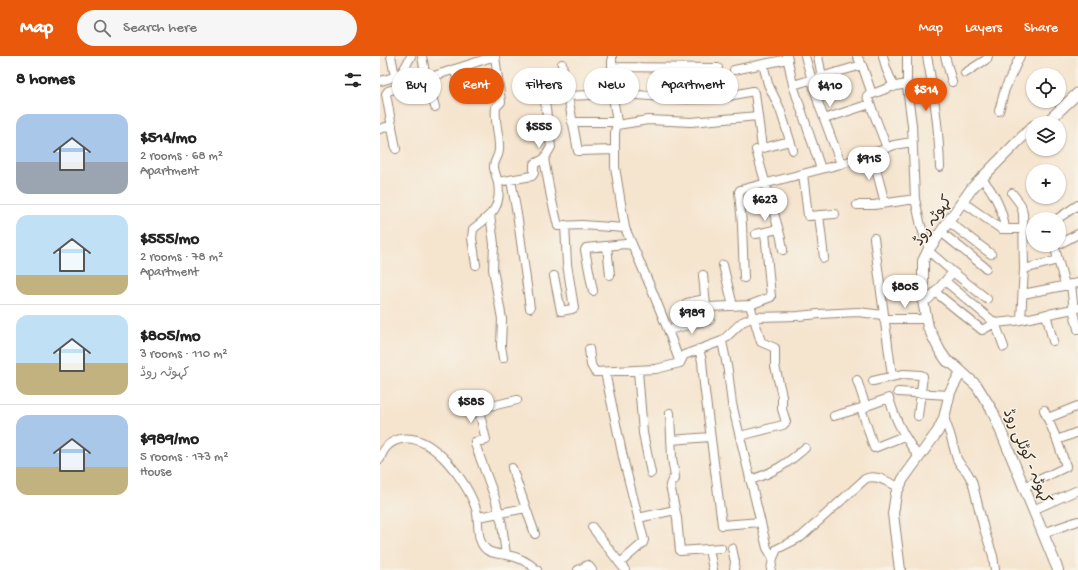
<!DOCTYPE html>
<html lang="en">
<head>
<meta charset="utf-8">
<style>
  :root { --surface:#fff; --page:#f6f6f6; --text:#222; --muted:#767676; --line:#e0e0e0; --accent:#ea580c }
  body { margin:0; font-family:"Gochi Hand","Playpen Sans Arabic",sans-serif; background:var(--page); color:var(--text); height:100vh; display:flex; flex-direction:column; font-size:15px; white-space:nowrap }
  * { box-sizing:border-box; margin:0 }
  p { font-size:13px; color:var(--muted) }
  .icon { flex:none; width:22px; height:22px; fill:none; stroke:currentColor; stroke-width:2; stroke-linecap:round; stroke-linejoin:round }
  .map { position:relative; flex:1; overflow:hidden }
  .panel { display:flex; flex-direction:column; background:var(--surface); width:380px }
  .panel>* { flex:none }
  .hud { position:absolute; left:12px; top:12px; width:380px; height:36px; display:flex; gap:8px }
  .buttons { position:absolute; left:646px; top:12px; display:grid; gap:8px }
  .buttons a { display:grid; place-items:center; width:40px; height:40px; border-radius:50%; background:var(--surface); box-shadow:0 1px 3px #0004; font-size:20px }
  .price { position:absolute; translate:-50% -34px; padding:0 9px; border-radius:14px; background:#fff; color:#222; font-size:13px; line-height:26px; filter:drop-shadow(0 1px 2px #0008) }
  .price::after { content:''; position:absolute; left:50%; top:24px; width:12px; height:9px; margin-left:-6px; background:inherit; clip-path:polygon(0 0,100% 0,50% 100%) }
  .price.active { background:var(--accent); color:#fff }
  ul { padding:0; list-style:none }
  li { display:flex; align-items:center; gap:12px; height:100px; padding:0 16px }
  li+li { border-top:1px solid var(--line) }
  li span { display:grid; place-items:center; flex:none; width:112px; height:80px; border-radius:12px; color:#555 }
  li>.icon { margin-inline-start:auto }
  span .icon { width:48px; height:48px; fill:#fffc; stroke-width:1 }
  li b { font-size:17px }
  h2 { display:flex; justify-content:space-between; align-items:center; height:48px; padding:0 16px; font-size:17px }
  .chip { padding:0 14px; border-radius:18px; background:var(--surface); box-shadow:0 1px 3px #0004; font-size:14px; line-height:36px }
  .chip.active { background:var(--accent); color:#fff }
  header { display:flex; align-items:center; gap:24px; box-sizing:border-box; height:56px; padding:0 20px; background:var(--accent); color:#fff }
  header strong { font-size:19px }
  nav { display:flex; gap:22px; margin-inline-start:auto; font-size:14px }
  .search { width:280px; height:36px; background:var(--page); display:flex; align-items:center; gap:10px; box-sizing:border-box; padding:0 14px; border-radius:22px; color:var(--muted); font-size:15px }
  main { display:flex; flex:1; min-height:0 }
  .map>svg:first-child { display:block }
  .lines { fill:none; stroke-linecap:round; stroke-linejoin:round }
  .minor-casing { stroke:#988776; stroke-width:10 }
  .major-casing { stroke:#988776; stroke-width:12 }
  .minor { stroke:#fff; stroke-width:8 }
  .major { stroke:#fff; stroke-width:10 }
  .labels { text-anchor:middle; stroke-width:3; stroke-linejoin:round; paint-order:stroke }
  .street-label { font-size:15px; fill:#3b2a1e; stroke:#f7f3e8 }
</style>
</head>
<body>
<header>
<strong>Map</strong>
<div class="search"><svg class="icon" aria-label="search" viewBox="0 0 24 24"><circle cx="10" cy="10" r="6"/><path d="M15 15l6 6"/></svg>Search here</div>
<nav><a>Map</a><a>Layers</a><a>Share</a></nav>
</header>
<main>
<section class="panel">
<h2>8 homes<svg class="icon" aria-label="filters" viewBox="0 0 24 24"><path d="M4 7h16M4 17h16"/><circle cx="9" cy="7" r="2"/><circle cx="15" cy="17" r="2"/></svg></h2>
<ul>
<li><span style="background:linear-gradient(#a9c7e8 60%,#9aa5b1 0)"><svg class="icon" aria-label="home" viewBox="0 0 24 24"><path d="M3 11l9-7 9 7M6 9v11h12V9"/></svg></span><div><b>$514/mo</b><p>2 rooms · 68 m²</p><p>Apartment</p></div></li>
<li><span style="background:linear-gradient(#bfe0f5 75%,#c2b280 0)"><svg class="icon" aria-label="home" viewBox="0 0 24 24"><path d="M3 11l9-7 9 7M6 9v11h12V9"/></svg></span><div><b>$555/mo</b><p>2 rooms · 78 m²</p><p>Apartment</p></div></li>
<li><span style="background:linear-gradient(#bfe0f5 60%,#c2b280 0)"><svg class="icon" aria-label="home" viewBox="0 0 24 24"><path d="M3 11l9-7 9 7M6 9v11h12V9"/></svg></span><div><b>$805/mo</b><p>3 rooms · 110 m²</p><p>کہوٹہ روڈ</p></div></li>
<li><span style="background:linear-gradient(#a9c7e8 65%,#c2b280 0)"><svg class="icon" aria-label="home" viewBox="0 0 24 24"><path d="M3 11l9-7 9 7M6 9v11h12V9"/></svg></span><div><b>$989/mo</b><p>5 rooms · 173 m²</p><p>House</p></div></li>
</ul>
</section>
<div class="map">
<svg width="698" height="514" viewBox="0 0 698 514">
  <rect width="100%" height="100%" fill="#f7f3e8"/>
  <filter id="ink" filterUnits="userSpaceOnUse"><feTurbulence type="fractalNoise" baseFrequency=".025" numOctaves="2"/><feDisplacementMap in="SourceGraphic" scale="8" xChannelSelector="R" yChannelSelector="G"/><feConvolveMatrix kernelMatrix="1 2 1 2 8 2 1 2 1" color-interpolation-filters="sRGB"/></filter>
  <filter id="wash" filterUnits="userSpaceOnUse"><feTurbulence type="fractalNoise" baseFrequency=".012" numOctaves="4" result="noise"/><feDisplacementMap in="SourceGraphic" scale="16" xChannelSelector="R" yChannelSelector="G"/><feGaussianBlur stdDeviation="0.9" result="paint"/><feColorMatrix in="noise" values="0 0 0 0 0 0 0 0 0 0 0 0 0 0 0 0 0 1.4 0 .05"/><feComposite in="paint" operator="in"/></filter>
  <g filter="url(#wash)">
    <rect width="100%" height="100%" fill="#f5e4ce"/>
  </g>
  <g filter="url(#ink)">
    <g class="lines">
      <defs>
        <path id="minor" d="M11 0 15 20
          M42 0 46 22
          M232 0V35L237 66 235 77V111L245 172 271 232 288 274 300 307
          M407 0 413 29 441 113
          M425 0 439 49 461 108
          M438 0 442 21
          M477 0 482 9 492 38
          M503 0 506 12 514 31
          M527 0V31L532 69 535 143 541 170 549 193
          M547 0C554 37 559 74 560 111
          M565 0 572 26
          M182 8 198 95 235 94
          M383 8 388 28 400 53 413 94
          M232 11 338 12
          M74 13 81 33
          M354 14 408 3
          M585 17 607 3 608 0
          M47 22 55 51
          M0 25C22 19 21 20 31 0
          M413 29 482 9
          M188 40 233 38
          M233 42 245 38 307 43 339 42 373 35 375 37 382 92
          M619 55 625 33 640 0
          M444 63 490 48
          M192 66H237
          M237 69 268 64 311 66 378 60
          M0 73 12 69
          M507 92 487 40 511 31 527 28
          M16 93 6 38 8 35 115 0
          M492 98 505 147
          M164 103 171 141 178 170 202 169 245 172
          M423 118 428 160 455 158
          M601 122C614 135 623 155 625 173
          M131 124 138 164 150 252
          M118 126 152 120 154 117V108L164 103 171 91 164 38
          M632 137 641 149 643 158 644 213 641 263
          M477 149H494L535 143
          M587 149 621 173H643
          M110 159 114 188 113 213 122 263 121 290 123 302
          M439 159 444 202
          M677 163 698 149
          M573 169 611 198
          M561 176 606 212
          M376 178 398 173
          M494 182 512 320
          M679 188 698 178
          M674 189 685 229
          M227 190 230 219
          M403 194 401 182 376 94 410 85
          M96 209 92 182 93 173C111 159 122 152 118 127 117 122 115 117 114 112 113 105 119 101 119 94 120 80 114 66 116 51L121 46 115 0
          M343 209 353 250
          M644 213 678 204
          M573 216 607 243
          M323 219 326 250 328 251 370 249 381 286 395 292V310L402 340V353L406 366 403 369 360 380
          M174 220 181 255 192 253 194 252 187 208 185 169
          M364 222 362 168 359 136 360 134 461 108 492 98 514 89 532 86
          M565 225 615 267 635 265 698 252
          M691 228 694 256 698 273
          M213 235 205 194 206 192 245 188 252 189
          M555 236 602 274 615 267 624 291
          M643 238 698 227
          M549 243 573 216 552 198
          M307 247 325 243
          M370 249 391 241 385 176
          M666 258 673 285
          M504 263H546
          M288 274 330 264
          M342 285 348 315 352 348 387 492 393 502
          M209 293 211 309 215 316 276 313 300 307 304 299 342 285 362 266 374 261 418 260 439 258 478 256 503 259
          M319 293 322 305 324 328 342 469 381 466
          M258 315 263 377 271 417
          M225 316 244 406 264 484 263 487 240 507
          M477 324 486 351
          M493 325 524 318 541 319 543 320 538 360
          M518 336 569 339
          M97 346 106 384 95 386V388L115 442 122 468 126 499
          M82 349 94 346 107 350 116 349 137 344
          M481 352 494 392 524 380
          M290 357 292 402 295 421V423L292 424 290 429 297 462 300 495 341 492
          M454 360 481 352 509 342C516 367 525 381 539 402
          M564 362 570 378 577 403 580 408 587 416 592 425 604 473 613 500 615 514
          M668 362 698 350
          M291 384 330 381
          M677 384 698 376
          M0 403C3 393 10 385 21 383 53 377 88 427 96 453 100 465 95 485 107 494 112 498 121 498 127 499 139 501 148 506 157 514
          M132 412 155 478
          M370 424C393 417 407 408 425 392
          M644 431 686 411V410L677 384 664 354
          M653 454 698 434
          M98 461 146 452
          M258 462 295 454
          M212 471 245 514
          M663 477 698 465
          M352 492 355 506 354 514
          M329 493 333 514
          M198 514 208 509 212 514
          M391 514 393 502 397 493 421 481 485 423C495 417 509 427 519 431"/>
        <path id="major" d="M666 67 698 37
          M653 70 592 132 549 193 543 205V245L548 271 560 295 567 305 574 309 597 330 613 356 678 514
          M520 514 513 458 516 438 523 423 558 375 564 362 570 336 581 316"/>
      </defs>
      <use href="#minor" class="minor-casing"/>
      <use href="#major" class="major-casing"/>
      <use href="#minor" class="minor"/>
      <use href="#major" class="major"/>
    </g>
  </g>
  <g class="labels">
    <g class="street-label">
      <text transform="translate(552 164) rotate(-56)" y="5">کہوٹہ روڈ</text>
      <text transform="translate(648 400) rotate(67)" y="5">کہوٹہ - کوٹلی روڈ</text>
    </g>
  </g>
</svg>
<div class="buttons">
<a><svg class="icon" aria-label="locate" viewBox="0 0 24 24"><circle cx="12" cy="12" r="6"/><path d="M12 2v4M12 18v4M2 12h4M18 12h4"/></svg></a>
<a><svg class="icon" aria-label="layers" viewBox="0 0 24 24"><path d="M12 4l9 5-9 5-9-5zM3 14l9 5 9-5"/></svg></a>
<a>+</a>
<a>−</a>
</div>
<b class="price" style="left:450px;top:52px">$410</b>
<b class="price active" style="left:546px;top:56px">$514</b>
<b class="price" style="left:159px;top:93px">$555</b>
<b class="price" style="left:489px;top:125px">$915</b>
<b class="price" style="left:385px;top:166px">$623</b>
<b class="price" style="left:525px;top:253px">$805</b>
<b class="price" style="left:312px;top:279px">$989</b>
<b class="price" style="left:91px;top:368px">$585</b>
<div class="hud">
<a class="chip">Buy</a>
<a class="chip active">Rent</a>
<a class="chip">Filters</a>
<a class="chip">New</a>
<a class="chip">Apartment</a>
</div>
</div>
</main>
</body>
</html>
